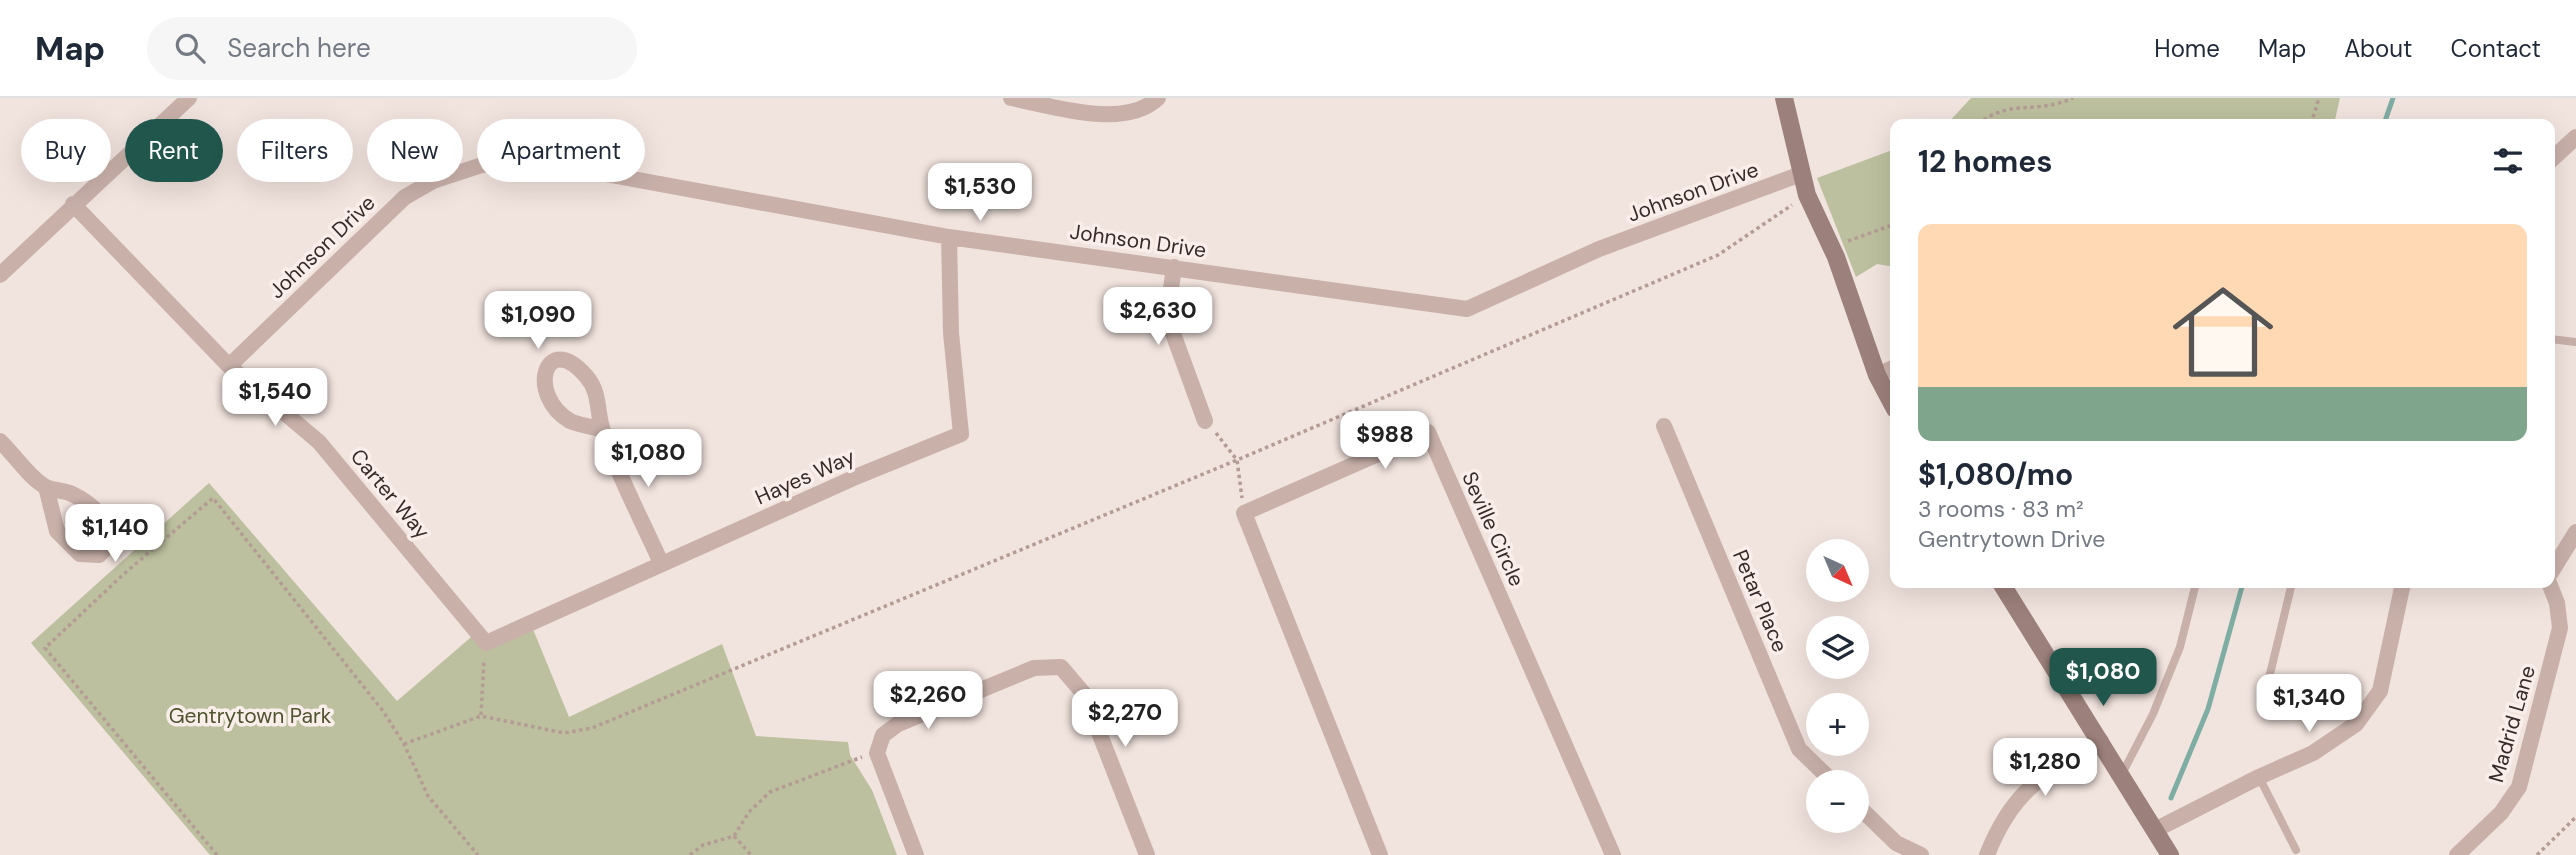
<!DOCTYPE html>
<html lang="en">
<head>
<meta charset="utf-8">
<style>
  :root { --surface:#fff; --page:#f6f6f7; --text:#1f2937; --muted:#747a83; --line:#e0e1e3; --accent:#21564d }
  body { margin:0; font-family:"DM Sans",sans-serif; background:var(--page); color:var(--text); height:100vh; display:flex; flex-direction:column; font-size:26px; white-space:nowrap }
  * { box-sizing:border-box; margin:0 }
  p { font-size:23px; color:var(--muted) }
  .icon { flex:none; width:38px; height:38px; fill:none; stroke:currentColor; stroke-width:2; stroke-linecap:round; stroke-linejoin:round }
  .map { position:relative; flex:1; overflow:hidden }
  .sheet { position:absolute; left:1890px; top:21px; width:665px; height:469px; display:flex; flex-direction:column; background:var(--surface); border-radius:14px; box-shadow:0 7px 28px #0002 }
  .sheet>* { flex:none }
  .guide { position:absolute; left:21px; top:21px; width:665px; height:63px; display:flex; gap:14px }
  .needle { width:46px; rotate:136deg }
  .fabs { position:absolute; left:1806px; top:441px; display:grid; gap:14px }
  .fabs a { display:grid; place-items:center; width:63px; height:63px; border-radius:50%; background:var(--surface); box-shadow:0 7px 28px #0002; font-size:35px }
  .price { position:absolute; translate:-50% -60px; padding:0 16px; border-radius:14px; background:#fff; color:#222; font-size:23px; line-height:46px; filter:drop-shadow(0 2px 4px #0008) }
  .price::after { content:''; position:absolute; left:50%; top:42px; width:21px; height:16px; margin-left:-10px; background:inherit; clip-path:polygon(0 0,100% 0,50% 100%) }
  .price.active { background:var(--accent); color:#fff }
  ul { padding:0; list-style:none }
  li { display:grid; align-content:center; gap:14px; height:371px; padding:0 28px }
  li+li { border-top:2px solid var(--line) }
  li span { display:grid; place-items:center; height:217px; border-radius:14px; color:#555 }
  li>.icon { margin-inline-start:auto }
  span .icon { width:126px; height:126px; fill:#fffc; stroke-width:1 }
  li b { font-size:30px }
  h2 { display:flex; justify-content:space-between; align-items:center; height:84px; padding:0 28px; font-size:30px }
  .pill { padding:0 24px; border-radius:32px; background:var(--surface); box-shadow:0 7px 28px #0002; font-size:24px; line-height:63px }
  .pill.active { background:var(--accent); color:#fff }
  header { display:flex; align-items:center; gap:42px; box-sizing:border-box; height:98px; padding:0 35px; background:var(--surface); border-bottom:2px solid var(--line) }
  header strong { font-size:33px }
  nav { display:flex; gap:38px; margin-inline-start:auto; font-size:24px }
  .search { width:490px; height:63px; background:var(--page); display:flex; align-items:center; gap:18px; box-sizing:border-box; padding:0 24px; border-radius:38px; color:var(--muted); font-size:26px }
  .map>svg:first-child { display:block }
  .green { fill:#bcc09e }
  .lines { fill:none; stroke-linecap:round; stroke-linejoin:round }
  .stream { stroke:#7eada4; stroke-width:5 }
  .path { stroke:#b49b94; stroke-width:3.5; stroke-dasharray:3.5 3.5; stroke-linecap:butt }
  .lane { stroke:#c9b1aa; stroke-width:8 }
  .street { stroke:#c9b1aa; stroke-width:16 }
  .secondary { stroke:#9c807b; stroke-width:18 }
  .labels { text-anchor:middle; stroke-width:7; stroke-linejoin:round; paint-order:stroke }
  .street-label { font-size:21px; fill:#372a29; stroke:#f9eeea }
  .park-label { font-size:21px; fill:#4f532e; stroke:#f9eeea }
</style>
</head>
<body>
<header>
<strong>Map</strong>
<div class="search"><svg class="icon" aria-label="search" viewBox="0 0 24 24"><circle cx="10" cy="10" r="6"/><path d="M15 15l6 6"/></svg>Search here</div>
<nav><a>Home</a><a>Map</a><a>About</a><a>Contact</a></nav>
</header>
<div class="map">
<svg width="2576" height="757" viewBox="0 0 2576 757">
  <rect width="100%" height="100%" fill="#f1e3de"/>
  <path class="green" d="M1971 0H2340L2334 26H1947Z
    M1895 51V169L1877 166 1856 179 1817 80Z
    M209 385 397 603 477 534 486 545 530 524 569 619 722 546 756 638 848 644 850 657 872 692 897 757H210L31 545Z"/>
  <g class="lines">
    <path class="stream" d="M2384 26 2393 0
      M2171 700 2208 611 2243 485"/>
    <path class="path" d="M1978 26C2011 0 2036 17 2073 0
      M2311 26 2319 0
      M1848 143 1895 126
      M1216 335 1237 362 1242 400
      M481 617 484 561
      M404 646 481 618 564 635 592 630 1237 362 1718 157 1792 107
      M734 738 751 757
      M217 757 45 550 126 474 213 400 383 613 404 646 428 698 478 757
      M690 757 703 747 734 738 749 714 770 694 862 659
      M2537 757 2576 719"/>
    <path class="lane" d="M2550 241 2576 244
      M2262 609 2292 485
      M2122 676 2153 616 2180 549 2196 485
      M2259 679 2296 752"/>
    <path class="street" d="M1011 0C1052 8 1125 32 1158 0
      M2550 63 2576 39
      M73 106 229 268 319 344 486 545 858 378 961 336 951 235 949 139
      M1174 169 1167 219 1205 323
      M0 177 189 0
      M229 268 405 99 433 83 482 67 507 65 573 70 949 139 1467 211 1599 151 1801 76
      M1877 277 1895 269
      M1664 328 1799 651 1833 684
      M601 331C592 329 579 327 570 323 526 297 545 231 586 278 601 295 596 313 603 333 618 378 642 422 661 465
      M0 343C14 356 29 380 46 389 54 393 64 392 72 396 95 407 124 434 99 457L80 456 57 433 46 389
      M2550 476 2576 434
      M1857 707 1896 745 1921 757
      M2155 732 2259 679 2313 655 2356 626 2380 593 2403 485
      M916 757 877 655 883 637 898 626 1034 570 1061 569 1084 596 1147 757
      M1380 757 1244 415 1428 334 1613 757
      M1987 757C2013 691 2042 678 2101 643
      M2457 757 2501 715 2519 689 2560 530 2557 505 2549 485"/>
    <path class="secondary" d="M1784 0 1807 97 1836 159 1877 277 1895 311
      M2001 485 2170 757"/>
  </g>
  <g class="labels">
    <g class="street-label">
      <text transform="translate(1693 94) rotate(-20)" y="7">Johnson Drive</text>
      <text transform="translate(1138 143) rotate(8)" y="7">Johnson Drive</text>
      <text transform="translate(322 149) rotate(-44)" y="7">Johnson Drive</text>
      <text transform="translate(805 379) rotate(-24)" y="7">Hayes Way</text>
      <text transform="translate(390 396) rotate(50)" y="7">Carter Way</text>
      <text transform="translate(1493 431) rotate(66)" y="7">Seville Circle</text>
      <text transform="translate(1760 503) rotate(67)" y="7">Petar Place</text>
      <text transform="translate(2512 626) rotate(-74)" y="7">Madrid Lane</text>
    </g>
    <g class="park-label">
      <text x="250" y="625">Gentrytown Park</text>
    </g>
  </g>
</svg>
<div class="fabs">
<a><svg class="needle" viewBox="-14 -14 28 28"><path d="M0-13l5 13h-10z" fill="#e53935"/><path d="M0 13l5-13h-10z" fill="#747a83"/></svg></a>
<a><svg class="icon" aria-label="layers" viewBox="0 0 24 24"><path d="M12 4l9 5-9 5-9-5zM3 14l9 5 9-5"/></svg></a>
<a>+</a>
<a>−</a>
</div>
<b class="price" style="left:980px;top:125px">$1,530</b>
<b class="price" style="left:1158px;top:249px">$2,630</b>
<b class="price" style="left:538px;top:253px">$1,090</b>
<b class="price" style="left:275px;top:330px">$1,540</b>
<b class="price" style="left:1385px;top:373px">$988</b>
<b class="price" style="left:648px;top:391px">$1,080</b>
<b class="price" style="left:115px;top:466px">$1,140</b>
<b class="price active" style="left:2103px;top:610px">$1,080</b>
<b class="price" style="left:928px;top:633px">$2,260</b>
<b class="price" style="left:2309px;top:636px">$1,340</b>
<b class="price" style="left:1125px;top:651px">$2,270</b>
<b class="price" style="left:2045px;top:700px">$1,280</b>
<div class="guide">
<a class="pill">Buy</a>
<a class="pill active">Rent</a>
<a class="pill">Filters</a>
<a class="pill">New</a>
<a class="pill">Apartment</a>
</div>
<section class="sheet">
<h2>12 homes<svg class="icon" aria-label="filters" viewBox="0 0 24 24"><path d="M4 7h16M4 17h16"/><circle cx="9" cy="7" r="2"/><circle cx="15" cy="17" r="2"/></svg></h2>
<ul>
<li><span style="background:linear-gradient(#ffd9b3 75%,#7fa58c 0)"><svg class="icon" aria-label="home" viewBox="0 0 24 24"><path d="M3 11l9-7 9 7M6 9v11h12V9"/></svg></span><div><b>$1,080/mo</b><p>3 rooms · 83 m²</p><p>Gentrytown Drive</p></div></li>
</ul>
</section>
</div>
</body>
</html>
